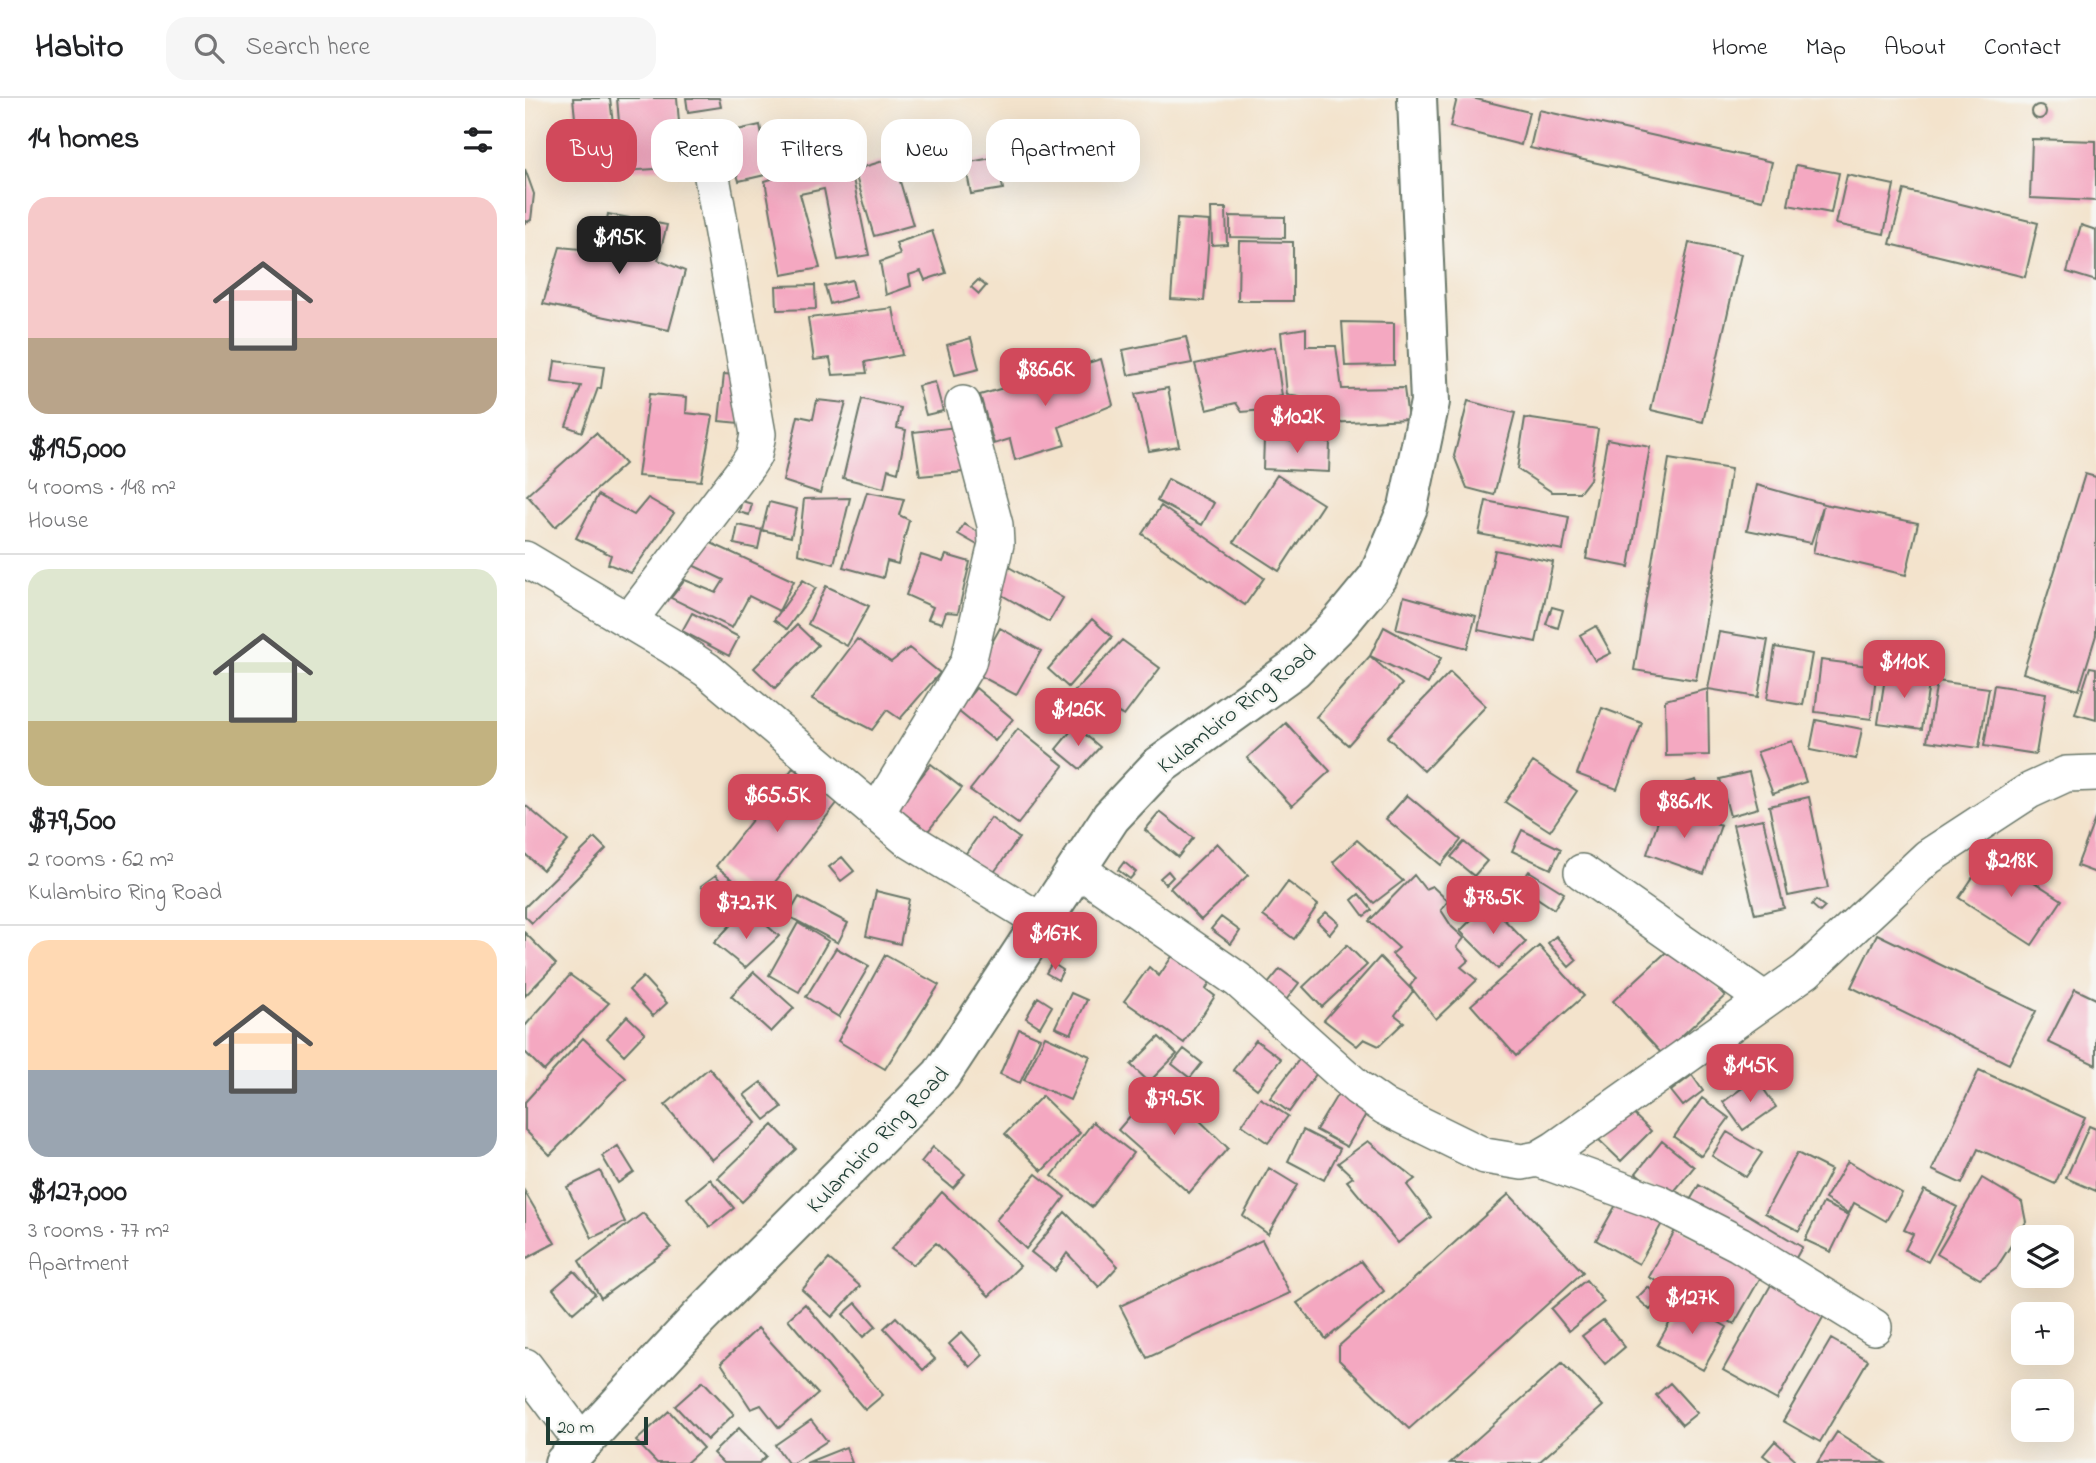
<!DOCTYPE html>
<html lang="en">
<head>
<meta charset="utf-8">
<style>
  :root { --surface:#fff; --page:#f6f6f6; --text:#202124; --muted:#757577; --line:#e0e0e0; --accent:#d1495b }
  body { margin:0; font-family:"Indie Flower",sans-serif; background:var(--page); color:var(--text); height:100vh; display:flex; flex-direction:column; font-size:26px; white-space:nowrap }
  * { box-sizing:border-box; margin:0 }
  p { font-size:23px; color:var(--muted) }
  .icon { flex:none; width:38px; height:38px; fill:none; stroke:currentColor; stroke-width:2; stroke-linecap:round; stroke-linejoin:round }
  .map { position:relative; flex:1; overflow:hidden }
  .side { display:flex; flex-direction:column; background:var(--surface); width:525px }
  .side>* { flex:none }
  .banner { position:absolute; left:21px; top:21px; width:665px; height:63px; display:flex; gap:14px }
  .fabs { position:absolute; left:1486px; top:1127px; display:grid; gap:14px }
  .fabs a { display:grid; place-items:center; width:63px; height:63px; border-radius:14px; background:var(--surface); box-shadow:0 7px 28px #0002; font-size:35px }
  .scale { position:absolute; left:21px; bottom:18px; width:102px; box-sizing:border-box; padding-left:7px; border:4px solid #1f3d34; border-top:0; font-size:19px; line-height:24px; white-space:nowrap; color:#1f3d34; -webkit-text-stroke:5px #f6f6f2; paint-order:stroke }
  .price { position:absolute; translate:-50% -60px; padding:0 16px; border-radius:14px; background:var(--accent); color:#fff; font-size:23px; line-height:46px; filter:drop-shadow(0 2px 4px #0008) }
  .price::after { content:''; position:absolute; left:50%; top:42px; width:21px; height:16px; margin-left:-10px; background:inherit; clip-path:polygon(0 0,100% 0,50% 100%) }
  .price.selected { background:#222; color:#fff }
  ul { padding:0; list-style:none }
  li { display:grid; align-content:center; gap:14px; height:371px; padding:0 28px }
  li+li { border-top:2px solid var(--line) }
  li span { display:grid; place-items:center; height:217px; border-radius:21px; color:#555 }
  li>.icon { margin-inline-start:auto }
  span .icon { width:126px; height:126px; fill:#fffc; stroke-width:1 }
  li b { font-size:30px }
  h2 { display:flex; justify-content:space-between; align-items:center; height:84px; padding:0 28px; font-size:30px }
  .pill { padding:0 24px; border-radius:21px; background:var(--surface); box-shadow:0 7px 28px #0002; font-size:24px; line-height:63px }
  .pill.selected { background:var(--accent); color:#fff }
  header { display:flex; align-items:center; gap:42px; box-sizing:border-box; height:98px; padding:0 35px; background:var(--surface); border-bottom:2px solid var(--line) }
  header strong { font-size:33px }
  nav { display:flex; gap:38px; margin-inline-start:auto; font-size:24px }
  .search { width:490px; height:63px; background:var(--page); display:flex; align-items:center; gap:18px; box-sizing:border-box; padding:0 24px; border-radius:21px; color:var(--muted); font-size:26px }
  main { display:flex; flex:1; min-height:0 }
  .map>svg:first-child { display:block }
  .building { fill:#f4a8c1 }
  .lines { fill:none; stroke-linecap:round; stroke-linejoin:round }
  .street-casing { stroke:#697769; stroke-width:38 }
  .secondary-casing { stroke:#697769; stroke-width:42 }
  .street { stroke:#fff; stroke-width:35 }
  .secondary { stroke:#fff; stroke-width:38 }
  .labels { text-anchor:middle; stroke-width:5; stroke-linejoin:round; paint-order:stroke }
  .street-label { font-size:23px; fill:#1f3d34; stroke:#f6f6f2 }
</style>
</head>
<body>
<header>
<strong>Habito</strong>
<div class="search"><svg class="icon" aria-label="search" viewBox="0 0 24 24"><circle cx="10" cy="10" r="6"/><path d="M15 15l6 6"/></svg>Search here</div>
<nav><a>Home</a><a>Map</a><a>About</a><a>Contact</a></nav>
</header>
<main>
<section class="side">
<h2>14 homes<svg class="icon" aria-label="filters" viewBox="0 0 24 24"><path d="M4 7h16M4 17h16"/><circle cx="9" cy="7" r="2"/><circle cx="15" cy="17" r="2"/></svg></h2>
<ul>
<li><span style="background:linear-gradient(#f6c9c9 65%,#b9a48a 0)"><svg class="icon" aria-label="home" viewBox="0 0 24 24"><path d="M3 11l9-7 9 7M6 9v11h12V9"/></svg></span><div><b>$195,000</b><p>4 rooms · 148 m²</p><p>House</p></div></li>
<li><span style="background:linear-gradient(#dfe7d0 70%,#c2b280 0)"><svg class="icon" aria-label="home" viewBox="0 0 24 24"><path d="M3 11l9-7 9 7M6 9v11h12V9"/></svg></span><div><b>$79,500</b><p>2 rooms · 62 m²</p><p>Kulambiro Ring Road</p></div></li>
<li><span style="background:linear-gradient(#ffd9b3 60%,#9aa5b1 0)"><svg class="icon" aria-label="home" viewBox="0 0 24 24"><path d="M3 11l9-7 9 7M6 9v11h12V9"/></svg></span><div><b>$127,000</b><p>3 rooms · 77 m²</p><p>Apartment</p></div></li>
</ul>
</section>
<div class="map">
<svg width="1571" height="1365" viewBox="0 0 1571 1365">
  <rect width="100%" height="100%" fill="#f6f6f2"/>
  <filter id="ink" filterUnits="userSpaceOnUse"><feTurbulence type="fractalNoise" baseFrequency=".0143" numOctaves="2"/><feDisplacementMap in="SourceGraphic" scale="14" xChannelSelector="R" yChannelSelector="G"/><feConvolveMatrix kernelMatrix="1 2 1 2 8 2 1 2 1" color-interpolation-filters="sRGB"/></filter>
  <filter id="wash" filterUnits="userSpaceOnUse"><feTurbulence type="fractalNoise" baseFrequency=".00686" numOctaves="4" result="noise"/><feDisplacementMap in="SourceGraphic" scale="28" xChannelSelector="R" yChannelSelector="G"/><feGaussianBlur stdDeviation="1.57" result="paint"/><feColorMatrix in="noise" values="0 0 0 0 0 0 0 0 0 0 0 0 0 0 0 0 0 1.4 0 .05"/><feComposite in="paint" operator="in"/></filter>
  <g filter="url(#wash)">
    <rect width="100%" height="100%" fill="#f3e3cc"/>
    <g id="blocks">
      <path class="building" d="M48 0H85L88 26 51 30Z
        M92 0H152L156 48 145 49 146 70 98 73Z
        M161 0H194L196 9 163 14Z
        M932 0H947L1004 14 996 47 925 29Z
        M1507 14a7 7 0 1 1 14 0a7 7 0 1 1-14 0Z
        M1014 12 1247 64 1238 102 1005 50Z
        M235 27 237 37 275 30 279 68 214 83 199 35Z
        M1507 41 1571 43V103L1505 100Z
        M323 57 344 157 313 162 299 91 275 96 295 170 257 177 240 83Z
        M472 59 478 91 446 96 440 65Z
        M368 60 388 127 349 138 329 72Z
        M1271 67 1314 75 1306 115 1263 107Z
        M0 71 9 96 6 122 0 125Z
        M1322 77 1369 87 1359 136 1311 126Z
        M1379 92 1513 125 1500 179 1365 146Z
        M686 110H701L702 146 687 147Z
        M83 116 142 127 133 162 160 173 144 232 18 206 35 149 76 153Z
        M705 118 760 119V140L705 139Z
        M652 121 685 123 679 203 646 201Z
        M1556 127 1571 132V183L1542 174Z
        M407 133 421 175 400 182 396 173 384 177 386 188 361 197 355 164 375 157 371 145Z
        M714 143 768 144V203H713Z
        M1164 145 1216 156 1178 324 1126 312Z
        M327 182 331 199 305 206 300 188Z
        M453 182 461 188 454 196 446 189Z
        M290 187 291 211 252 212 251 188Z
        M368 210 377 257 340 264 342 275 308 277 305 260 289 262 283 220Z
        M817 224 869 225V267L820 268Z
        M781 230V248H811L817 291 879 290 883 321 804 325V317L775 322 774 299 762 297 756 234Z
        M661 239 667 265 603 277 598 252Z
        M446 240 454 271 430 277 422 247Z
        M750 249 757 298 737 302 738 312 717 314 711 305 682 312 670 266Z
        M576 261 588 307 534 329 540 347 490 362 485 341 469 346 455 297Z
        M30 263 79 269 76 290H73L57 334 41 328 56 288 27 284Z
        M199 276 218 278 214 325 194 323Z
        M410 284 418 313 401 317 393 288Z
        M643 290 654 348 624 353 610 296Z
        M124 296 162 299 161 315 188 318 176 383 113 378Z
        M337 301 376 310 372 330 381 332 373 374 363 371 359 390 318 380Z
        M292 302 321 305 295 395 258 383 273 318 288 321Z
        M943 303 990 315 969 397 942 390 929 358Z
        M1000 320 1073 331 1065 381 1055 394H1027L992 371Z
        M431 329 438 374 395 378 388 334Z
        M71 335 100 366 30 429 2 397Z
        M739 341 805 344 804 374 738 371Z
        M1082 341 1125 349 1104 469 1061 461Z
        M1144 361 1206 371 1171 582 1109 572Z
        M1560 376 1571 379V537L1554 592 1498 575Z
        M752 377 798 406 754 473 709 444Z
        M643 381 689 405 677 427 632 403Z
        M1232 387 1299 406 1393 425 1381 477 1288 455 1298 408 1286 445 1222 432Z
        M342 394 379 401 374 417 384 422 373 466 362 463 358 480 318 469Z
        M73 397 109 417 123 400 149 415 106 475 83 466 86 457 51 440Z
        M325 400 309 466 273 456 279 401Z
        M217 403 227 406 224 417 214 414Z
        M961 403 1044 419 1038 452 954 436Z
        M244 404 272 411 266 439 237 432Z
        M636 408 739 480 720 507 617 436Z
        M439 426 460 438 454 448 433 436Z
        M213 427 237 432 233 451 209 446Z
        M175 440 269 483 254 513 224 498 207 530 146 500 160 482 191 495 199 482 163 465Z
        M970 452 1028 464 1011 544 953 532Z
        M396 457 418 464 421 457 445 464 433 515 421 514 417 525 403 521 408 509 381 497Z
        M482 468 538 500 524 524 468 492Z
        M278 482 291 490 262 531 249 522Z
        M301 488 344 508 322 548 283 526Z
        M879 498 951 518 942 550 871 531Z
        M1027 509 1038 512 1033 530 1021 526Z
        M167 515 214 539 204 558 157 533Z
        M567 521 587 539 543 589 523 571Z
        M272 527 293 547 250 590 229 570Z
        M1071 528 1086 555 1070 563 1055 537Z
        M859 529 916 560 903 586 845 558 877 586 823 647 791 619 845 558Z
        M475 530 516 553 491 597 450 575Z
        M1194 534 1243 542 1233 599 1183 591Z
        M332 541 366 564 384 550 415 575 375 621 362 612 347 632 287 601Z
        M597 542 635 570 599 618 586 611 578 621 548 595Z
        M1250 549 1287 556 1278 607 1242 601Z
        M1296 562 1352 569 1346 621 1290 614Z
        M1565 569 1571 570V622L1550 616Z
        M1361 573 1405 580 1397 631 1353 625Z
        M925 574 961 608 899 673 862 639Z
        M1412 583 1464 590 1454 650 1402 643Z
        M1469 587 1521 595 1511 656 1459 648Z
        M451 590 488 621 470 643 433 613Z
        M1183 591 1184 657 1141 658 1140 602Z
        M1077 610 1117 625 1092 691 1052 676Z
        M1291 622 1337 631 1331 661 1285 652Z
        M761 625 805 673 767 708 722 660Z
        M550 628 575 649 555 671 531 651Z
        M493 631 539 668 493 726 445 692Z
        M1267 643 1281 684 1248 696 1232 654Z
        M1008 664 1052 693 1025 733 980 704Z
        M406 666 437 690 403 733 372 710Z
        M268 670 313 704 235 803 191 768Z
        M1224 674 1233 710 1205 718 1195 681Z
        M1171 682 1176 698 1147 706 1143 690Z
        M882 697 936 742 916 767 861 721Z
        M1284 699 1303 790 1263 798 1244 708Z
        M0 707 43 743 18 772 0 756Z
        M1138 708 1196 727 1179 776 1122 756Z
        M635 714 668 740 653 759 620 732Z
        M1571 718V775L1552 768Z
        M466 720 494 740 467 777 439 758Z
        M1238 721 1259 810 1230 816 1208 727Z
        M997 732 1036 751 1026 771 987 753Z
        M70 740 81 751 7 825 0 818V809Z
        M832 742 878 783 849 805 808 764Z
        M939 744 962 763 949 778 926 759Z
        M692 745 723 777 676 822 645 790Z
        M1464 755 1537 802 1507 847 1434 800Z
        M317 759 329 773 316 783 304 769Z
        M599 764 611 774 605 781 593 772Z
        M643 773 648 779 641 786 635 780Z
        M1004 773 1039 795 1029 811 994 788Z
        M191 777 207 799 192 810 176 788Z
        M889 777 900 791 907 788 923 803 916 812 927 829 939 840 932 849 944 862 936 869 952 882 911 921 885 888 891 880 867 856 874 850 844 823Z
        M763 784 793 807 769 841 738 818Z
        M351 793 384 801 375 846 341 838Z
        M834 796 847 812 839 818 827 802Z
        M274 799 323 825 313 845 263 818Z
        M1291 802 1300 809 1295 814 1287 807Z
        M963 805 1001 844 973 871 935 833Z
        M801 814 814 825 805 836 792 823Z
        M696 819 715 833 706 846 686 831Z
        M212 820 223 832 233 820 254 838 220 870 189 845Z
        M273 825 303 843 274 894 244 877Z
        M0 835 31 866 0 898Z
        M1352 836 1511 913 1484 966 1326 889Z
        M1031 838 1052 862 1044 869 1023 845Z
        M1150 846 1200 898 1137 956 1088 903Z
        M822 847 842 867 797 909 778 889Z
        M1014 848 1059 898 991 958 946 907Z
        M311 850 344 868 314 919 281 899Z
        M360 857 414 887 360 971 313 943Z
        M648 857 689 877 681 891 690 898 659 945 599 903 624 869 634 878Z
        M855 859 888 893 870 917 879 924 854 948 839 941 832 948 799 922Z
        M527 865 538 872 533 882 521 875Z
        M755 871 774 885 761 902 742 887Z
        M229 874 269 910 246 934 206 898Z
        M45 877 84 905 19 973 0 954V928Z
        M118 879 142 905 128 918 104 892Z
        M1550 891 1571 901V967L1523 944Z
        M546 895 562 902 546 936 530 929Z
        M513 899 527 908 515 929 501 920Z
        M102 918 120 935 99 957 82 940Z
        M494 931 515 940 495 985 475 976Z
        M520 938 565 958 545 1002 499 982Z
        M634 939 652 956 624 984 606 967Z
        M58 940 101 980 25 1057 0 1032V1004Z
        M731 942 756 961 732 991 708 972Z
        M659 951 677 965 665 980 647 966Z
        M776 959 794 972 764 1014 745 1000Z
        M184 970 231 1025 187 1062 140 1007Z
        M1454 972 1560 1020 1530 1086 1453 1051 1437 1086 1407 1072Z
        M1167 977 1178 993 1158 1008 1146 993Z
        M1231 980 1251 1009 1218 1032 1198 1004Z
        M236 984 257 1009 240 1022 219 997Z
        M631 988 677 1008 670 1018 703 1050 664 1095 593 1032Z
        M814 994 844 1011 822 1049 791 1032Z
        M517 998 555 1035 517 1073 480 1036Z
        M735 1000 763 1018 743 1045 717 1027Z
        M1177 1000 1204 1020 1176 1058 1149 1039Z
        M1102 1010 1126 1033 1096 1063 1072 1040Z
        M568 1024 608 1055 567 1109 527 1078Z
        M248 1027 271 1051 217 1104 193 1080Z
        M1564 1028 1571 1031V1093L1541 1080Z
        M778 1032 815 1051 799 1082 763 1063Z
        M1202 1034 1237 1055 1221 1079 1187 1058Z
        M843 1043 890 1081 882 1087 906 1119 873 1145 822 1083 828 1079 813 1065Z
        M1137 1043 1169 1069 1143 1101 1111 1075Z
        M93 1048 109 1074 93 1085 77 1058Z
        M408 1049 440 1076 428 1090 396 1064Z
        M1272 1055 1306 1072 1274 1133 1240 1115Z
        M1323 1063 1377 1095 1361 1123 1329 1105 1324 1115 1300 1101Z
        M744 1070 772 1087 743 1136 718 1118Z
        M75 1073 100 1124 67 1140 42 1089Z
        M511 1076 540 1099 501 1151 471 1122Z
        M1457 1080 1497 1104 1501 1124 1472 1169 1455 1181 1412 1156Z
        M185 1081 209 1110 185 1129 162 1100Z
        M1174 1087 1277 1149 1268 1165 1164 1104Z
        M1399 1092 1432 1109 1403 1164 1380 1152 1388 1136 1379 1132Z
        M0 1094 30 1145 0 1161Z
        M417 1094 495 1168 464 1198 411 1145 388 1167 366 1151Z
        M984 1096 1058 1174 884 1331 814 1262V1248Z
        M1096 1098 1139 1122 1114 1166 1071 1142Z
        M1298 1105 1324 1117 1306 1154 1280 1142Z
        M540 1114 593 1168 574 1189 542 1155 530 1173 506 1154Z
        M118 1115 146 1149 76 1200 54 1163Z
        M1152 1129 1237 1177 1209 1226 1124 1179Z
        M737 1142 765 1195 622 1260 595 1208Z
        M304 1161 335 1188 307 1219 277 1192Z
        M836 1163 859 1193 801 1241 772 1205Z
        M49 1173 70 1196 48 1215 28 1191Z
        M1061 1182 1079 1204 1044 1233 1026 1211Z
        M1247 1185 1301 1214 1252 1302 1198 1272Z
        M1123 1189 1136 1201 1125 1212 1112 1200Z
        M1157 1203 1202 1229 1178 1272 1132 1247Z
        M331 1205 351 1228 338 1239 318 1216Z
        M280 1206 358 1297 340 1312 263 1221Z
        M371 1219 410 1261 398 1272 359 1230Z
        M1078 1222 1100 1249 1080 1266 1057 1238Z
        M233 1230 293 1296 254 1330 236 1307 226 1311 196 1265Z
        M437 1234 458 1257 445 1269 424 1246Z
        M1306 1241 1343 1262 1295 1344 1258 1323Z
        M1037 1265 1078 1308 1013 1365H925Z
        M178 1283 209 1316 182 1342 150 1308Z
        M1145 1285 1172 1315 1157 1327 1131 1297Z
        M144 1313 178 1350 161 1365H132L111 1343Z
        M286 1322 302 1343 268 1365H263L250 1347Z
        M214 1330 241 1358 234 1365H198L188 1355Z
        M1312 1334 1360 1365H1292Z
        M1250 1343 1269 1360 1265 1365H1248L1238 1357Z
        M321 1349 327 1365H281Z"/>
    </g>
  </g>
  <g filter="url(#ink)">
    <use href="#blocks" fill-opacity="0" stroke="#697769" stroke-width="2"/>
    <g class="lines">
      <defs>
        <path id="street" d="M0 461 146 548 182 572 381 740 516 823
          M104 523 222 368 229 357 233 336 180 40
          M351 716 443 565 471 446 470 427 438 306
          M551 770 713 882 833 990 860 1009 960 1058 997 1064 1013 1061 1030 1051 1281 873 1403 759 1504 693 1541 676 1571 675
          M1057 774 1240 902
          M1013 1061 1134 1105 1214 1146 1349 1229
          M0 1268 57 1344"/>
        <path id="secondary" d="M39 1365 174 1220 416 977 586 719 634 668 769 571 815 525 853 479 883 409 905 304 892 0"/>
      </defs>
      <use href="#street" class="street-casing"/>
      <use href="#secondary" class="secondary-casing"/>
      <use href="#street" class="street"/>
      <use href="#secondary" class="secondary"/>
    </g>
  </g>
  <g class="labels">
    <g class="street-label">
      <text transform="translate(711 610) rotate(-38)" y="8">Kulambiro Ring Road</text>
      <text transform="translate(352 1041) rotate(-46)" y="8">Kulambiro Ring Road</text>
    </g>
  </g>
</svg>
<div class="fabs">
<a><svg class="icon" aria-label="layers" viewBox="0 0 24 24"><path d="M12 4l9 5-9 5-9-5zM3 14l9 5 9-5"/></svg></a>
<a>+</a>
<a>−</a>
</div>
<div class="scale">20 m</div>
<b class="price selected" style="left:94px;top:178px">$195K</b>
<b class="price" style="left:520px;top:310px">$86.6K</b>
<b class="price" style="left:772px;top:357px">$102K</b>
<b class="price" style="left:1379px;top:602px">$110K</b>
<b class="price" style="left:553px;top:650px">$126K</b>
<b class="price" style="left:252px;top:736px">$65.5K</b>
<b class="price" style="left:1159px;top:742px">$86.1K</b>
<b class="price" style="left:1486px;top:801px">$218K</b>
<b class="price" style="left:968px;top:838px">$78.5K</b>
<b class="price" style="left:221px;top:843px">$72.7K</b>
<b class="price" style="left:530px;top:874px">$167K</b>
<b class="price" style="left:1225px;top:1006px">$145K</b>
<b class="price" style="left:649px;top:1039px">$79.5K</b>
<b class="price" style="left:1167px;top:1238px">$127K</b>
<div class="banner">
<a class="pill selected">Buy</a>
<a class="pill">Rent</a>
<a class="pill">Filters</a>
<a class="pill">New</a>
<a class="pill">Apartment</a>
</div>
</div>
</main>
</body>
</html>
